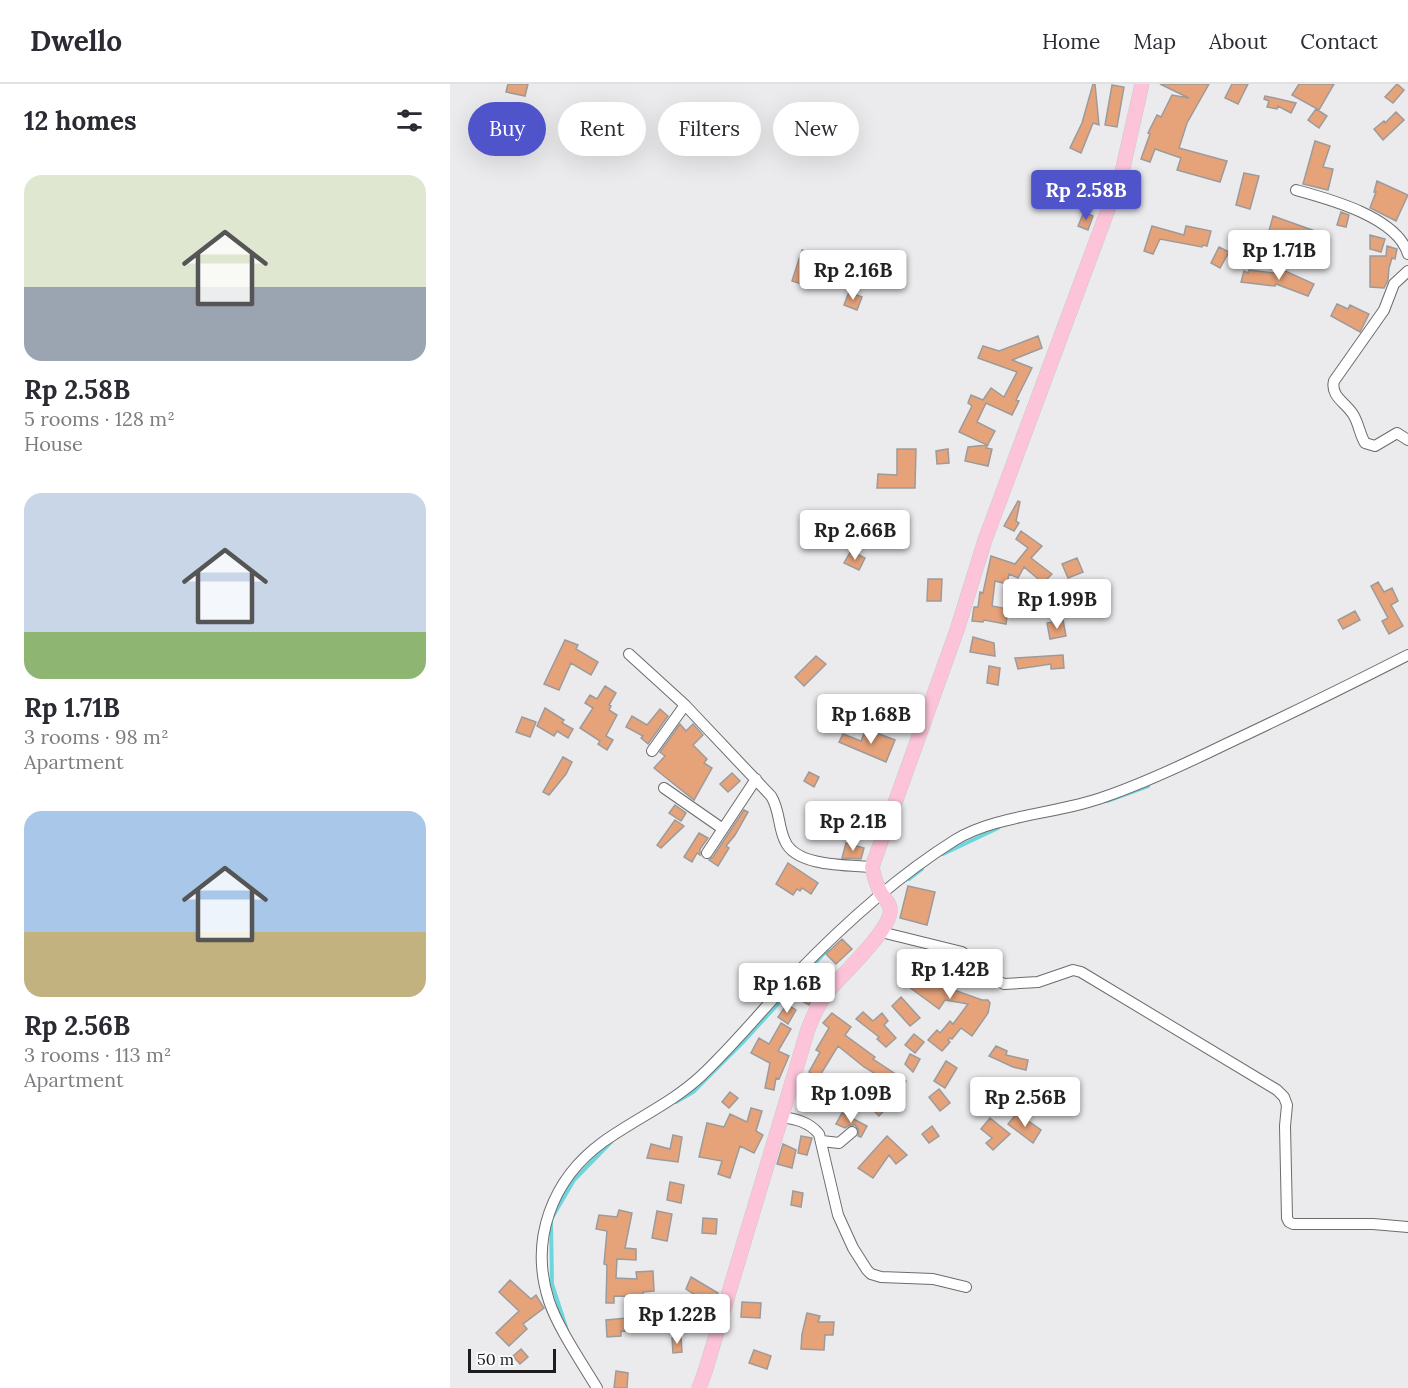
<!DOCTYPE html>
<html lang="en">
<head>
<meta charset="utf-8">
<style>
  :root { --surface:#fff; --page:#f7f7f7; --text:#2b2b33; --muted:#7c7c81; --line:#e1e1e2; --accent:#4f54ca }
  body { margin:0; font-family:Lora,serif; background:var(--page); color:var(--text); height:100vh; display:flex; flex-direction:column; font-size:22px; white-space:nowrap }
  * { box-sizing:border-box; margin:0 }
  p { font-size:20px; color:var(--muted) }
  .icon { flex:none; width:33px; height:33px; fill:none; stroke:currentColor; stroke-width:2; stroke-linecap:round; stroke-linejoin:round }
  .map { position:relative; flex:1; overflow:hidden }
  .drawer { display:flex; flex-direction:column; background:var(--surface); width:450px }
  .drawer>* { flex:none }
  .banner { position:absolute; left:18px; top:18px; width:570px; height:54px; display:flex; gap:12px }
  .scale { position:absolute; left:18px; bottom:15px; width:88px; box-sizing:border-box; padding-left:6px; border:3px solid #1d1d1e; border-top:0; font-size:16px; line-height:21px; white-space:nowrap; color:#1d1d1e; -webkit-text-stroke:4px #f8f9fb; paint-order:stroke }
  .price { position:absolute; translate:-50% -51px; padding:0 14px; border-radius:6px; background:#fff; color:#222; font-size:20px; line-height:39px; filter:drop-shadow(0 2px 3px #0008) }
  .price::after { content:''; position:absolute; left:50%; top:36px; width:18px; height:14px; margin-left:-9px; background:inherit; clip-path:polygon(0 0,100% 0,50% 100%) }
  .price.on { background:var(--accent); color:#fff }
  ul { padding:0; list-style:none }
  li { display:grid; align-content:center; gap:12px; height:318px; padding:0 24px }
  li span { display:grid; place-items:center; height:186px; border-radius:18px; color:#555 }
  li>.icon { margin-inline-start:auto }
  span .icon { width:108px; height:108px; fill:#fffc; stroke-width:1 }
  li b { font-size:26px }
  h2 { display:flex; justify-content:space-between; align-items:center; height:72px; padding:0 24px; font-size:26px }
  .tag { padding:0 21px; border-radius:27px; background:var(--surface); box-shadow:0 6px 24px #0002; font-size:21px; line-height:54px }
  .tag.on { background:var(--accent); color:#fff }
  header { display:flex; align-items:center; gap:36px; box-sizing:border-box; height:84px; padding:0 30px; background:var(--surface); border-bottom:2px solid var(--line) }
  header strong { font-size:28px }
  nav { display:flex; gap:33px; margin-inline-start:auto; font-size:21px }
  main { display:flex; flex:1; min-height:0 }
  .map>svg:first-child { display:block }
  .lines { fill:none; stroke-linecap:round; stroke-linejoin:round }
  .stream { stroke:#6dd6dc; stroke-width:4 }
  .building { fill:#e6a37a; stroke:#9d9a99; stroke-width:1.5 }
  .minor-casing { stroke:#6c6c6e; stroke-width:12 }
  .major-casing { stroke:#c9c9c9; stroke-width:15 }
  .minor { stroke:#fff; stroke-width:10 }
  .major { stroke:#fdc4d9; stroke-width:14 }
</style>
</head>
<body>
<header>
<strong>Dwello</strong>
<nav><a>Home</a><a>Map</a><a>About</a><a>Contact</a></nav>
</header>
<main>
<section class="drawer">
<h2>12 homes<svg class="icon" aria-label="filters" viewBox="0 0 24 24"><path d="M4 7h16M4 17h16"/><circle cx="9" cy="7" r="2"/><circle cx="15" cy="17" r="2"/></svg></h2>
<ul>
<li><span style="background:linear-gradient(#dfe7d0 60%,#9aa5b1 0)"><svg class="icon" aria-label="home" viewBox="0 0 24 24"><path d="M3 11l9-7 9 7M6 9v11h12V9"/></svg></span><div><b>Rp 2.58B</b><p>5 rooms · 128 m²</p><p>House</p></div></li>
<li><span style="background:linear-gradient(#c9d6e8 75%,#8fb573 0)"><svg class="icon" aria-label="home" viewBox="0 0 24 24"><path d="M3 11l9-7 9 7M6 9v11h12V9"/></svg></span><div><b>Rp 1.71B</b><p>3 rooms · 98 m²</p><p>Apartment</p></div></li>
<li><span style="background:linear-gradient(#a9c7e8 65%,#c2b280 0)"><svg class="icon" aria-label="home" viewBox="0 0 24 24"><path d="M3 11l9-7 9 7M6 9v11h12V9"/></svg></span><div><b>Rp 2.56B</b><p>3 rooms · 113 m²</p><p>Apartment</p></div></li>
</ul>
</section>
<div class="map">
<svg width="958" height="1304" viewBox="0 0 958 1304">
  <rect width="100%" height="100%" fill="#ebebee"/>
  <g class="lines">
    <path class="stream" d="M657 717 698 702
      M493 770 548 744
      M459 795 472 785
      M226 1018 243 1008 294 957 377 866
      M103 1132 124 1096 161 1058
      M101 1139 102 1200 117 1246"/>
  </g>
  <path class="building" d="M58 0H78L75 12 56 8Z
    M643 0H645L649 41 643 39 631 69 620 64 632 39Z
    M710 0H759L737 39 729 64 777 77 770 98 727 86 731 74 705 65 700 78 691 75 700 50 698 49 707 31 711 33 722 11 739 14Z
    M782 0H798L788 20 775 14Z
    M849 0H884L869 26 842 11Z
    M947 0 954 6 943 19 935 13Z
    M662 1 674 3 667 43 655 41Z
    M815 12 829 15 846 19 841 29 828 22 827 25 817 23 819 17 814 15Z
    M866 25 877 32 869 44 858 36Z
    M946 28 954 36 933 56 924 45 934 37 935 39Z
    M865 57 880 62 873 83 883 85 878 106 853 100Z
    M794 89 809 92 800 125 786 121Z
    M927 97 958 111 946 137 920 124 926 108H924Z
    M634 128 643 132 638 146 628 142Z
    M891 128 899 131 896 143 887 141Z
    M823 132 865 147 858 166 855 165 849 176 814 166Z
    M702 142 734 151 736 142 761 147 757 162 753 161 752 163 710 155 703 170 694 167Z
    M920 151 935 155 931 168 920 165Z
    M937 162 947 165 945 175 942 174 939 184 938 196 934 204 920 203V172H936Z
    M769 163 779 168 770 184 761 179Z
    M352 166 363 169 355 201 342 197Z
    M799 186 831 190 833 186 864 200 858 212 826 200 825 202 791 198 794 187 798 189Z
    M399 208 412 213 407 226 394 221Z
    M887 220 898 225 900 221 919 230 910 248 881 232Z
    M588 252 592 264 562 276 582 284 566 316 569 317 562 331 536 319 527 338 545 347 536 364 542 365 538 382 515 377 518 363 537 361 509 348 522 322 518 319 521 311 533 316 541 304 554 313 567 288 528 274 533 262 549 267Z
    M447 365H466L465 404H427L428 390 447 391Z
    M498 365 499 379 487 380 486 367Z
    M568 417 570 418 566 437 569 439 564 447 554 442Z
    M571 447 592 462 581 474 602 490 593 499 574 483 568 494 559 490 557 500 545 497 542 522 558 525 556 540 534 536 533 538 522 537 524 523H528L530 508 533 509 541 472 565 480 578 464 566 455Z
    M401 467 415 474 409 486 394 479Z
    M627 474 633 488 618 494 612 480Z
    M478 495H492L491 517H477Z
    M928 498 934 508 942 504 948 517 941 521 953 542 939 550 932 537 938 534 921 502Z
    M905 527 910 536 893 545 888 536Z
    M613 536 616 552 600 555 597 539Z
    M523 553 544 559 545 572 520 568Z
    M115 556 128 561 126 565 148 578 141 591 121 579 109 606 94 600Z
    M613 571 614 584 601 585V580L568 585 565 574Z
    M366 572 376 580 354 602 345 593Z
    M539 582 550 584 548 601 537 599Z
    M155 602 166 609 159 621 161 622 159 626 167 631 156 652 163 656 157 666 148 660 150 657 130 644 143 624 135 619 140 611 147 615Z
    M95 624 114 636 112 639 123 645 118 654 107 647 104 652 87 642Z
    M210 625 218 632 198 660 191 654 193 652 176 643 182 632 197 641Z
    M72 633 86 638 80 653 66 648Z
    M230 640 236 647 243 640 253 651 243 661 257 675 254 679 262 684 244 716 204 684 215 672 210 668Z
    M416 645 445 656 436 678 389 658 393 650 411 657Z
    M113 673 122 678 116 690 99 711 93 708Z
    M359 688 369 693 364 703 354 697Z
    M282 689 290 697 278 708 270 700Z
    M225 721 236 729 231 737 219 729Z
    M294 726 298 728 285 751 276 762 279 764 268 782 259 776 263 773Z
    M225 736 234 742 211 764 207 761Z
    M249 749 258 754 250 765V771L247 769 242 778 234 773Z
    M396 759 414 764 411 775 392 774Z
    M338 779 368 799 361 810 352 804 350 807 347 805 343 811 326 800Z
    M458 802 485 808 477 841 450 834Z
    M392 855 402 865 386 880 376 870Z
    M494 871 505 885 511 878 518 884 501 905 532 916H538L540 919 538 929 522 952 511 944 502 955 500 954 498 956 500 958 492 967 478 956 487 946 490 949 500 937 503 940 518 920 495 916 489 925 459 903Z
    M356 902 366 907 359 921 350 916Z
    M451 913 470 934 460 942 442 922Z
    M337 920 346 926 338 940 328 933Z
    M413 928 423 937 432 929 438 937 434 941 446 954 436 963 427 955 429 953 406 935Z
    M382 929 401 943 395 951 425 973 423 975 456 997 450 1005 414 983 388 962 369 993 359 988 370 968 366 966 379 944 373 939Z
    M331 939 341 945 328 967 339 972 329 995 326 994 324 1006 315 1004 320 979 301 969 309 954 319 960Z
    M464 950 474 958 465 969 455 961Z
    M546 962 557 967 556 971 578 976 576 986 563 983 539 972Z
    M460 970 470 975 463 988 455 980Z
    M496 977 507 984 495 1004 484 997Z
    M392 991 402 997 386 1025 371 1016 378 1005 382 1007Z
    M440 1005 447 1013 429 1032 421 1024Z
    M489 1005 500 1019 490 1027 479 1013Z
    M280 1008 288 1014 279 1024 272 1018Z
    M301 1024 312 1027 306 1047 313 1051 304 1069 290 1062 280 1094 268 1090 272 1077 249 1073 257 1039 274 1043 280 1030 297 1038Z
    M392 1029 417 1042 411 1053 408 1052 409 1046 405 1041H400L395 1044 386 1040Z
    M567 1029 591 1046 583 1059 558 1040Z
    M540 1034 560 1050 543 1066 536 1059 542 1054 531 1045Z
    M482 1042 489 1052 479 1059 472 1050Z
    M223 1051 232 1053 228 1078 197 1074 201 1060 220 1065Z
    M351 1052 362 1054 357 1071 348 1069Z
    M437 1052 457 1071 446 1080 439 1071 423 1094 408 1084Z
    M333 1060 346 1066 342 1084 327 1080Z
    M220 1098 234 1101 231 1119 217 1116Z
    M343 1107 353 1109 351 1123 341 1121Z
    M169 1126 182 1129 175 1164 186 1165V1176L167 1175 166 1194 187 1195 186 1188 203 1187 204 1207 193 1208V1213L164 1212V1219H156L157 1181 154 1180 157 1147 146 1145 149 1131 167 1133Z
    M207 1127 222 1130 217 1157 202 1154Z
    M253 1134 267 1135 266 1150 252 1149Z
    M241 1193 268 1209 260 1221 236 1205Z
    M60 1196 81 1215 86 1211 94 1224 73 1240 77 1245 59 1262 46 1249 69 1227 49 1208Z
    M292 1218 311 1219 310 1234 291 1233Z
    M357 1229 370 1232 368 1238H384L383 1251H375L374 1266 351 1265 352 1250Z
    M189 1233H194V1248L171 1247V1252L157 1253 156 1236Z
    M231 1253 232 1268 223 1269 222 1254Z
    M71 1265 78 1273 70 1280 63 1272Z
    M304 1266 321 1272 317 1285 299 1279Z
    M166 1287 178 1289 177 1304H164Z"/>
  <g class="lines">
    <defs>
      <path id="minor" d="M846 106C879 115 947 133 958 170
        M958 187 944 200 934 226 884 297C880 313 897 319 904 332 909 341 910 351 915 359L925 362 947 349 958 356
        M179 570 235 621 321 712C330 726 328 743 335 757 346 783 398 781 422 783
        M202 667 235 621
        M214 704 273 745
        M257 769 306 695
        M431 848 512 868 540 893 554 900 588 898 623 886 631 888 827 1006 834 1013 837 1021 835 1042 837 1134 839 1138 843 1140H923L958 1143
        M332 1033C346 1035 359 1038 369 1050L388 1131 403 1164 417 1186 421 1190 431 1193 483 1195 516 1203
        M372 1057 389 1059 402 1048
        M147 1304C132 1279 108 1244 99 1217 79 1156 102 1095 153 1058 185 1035 222 1019 251 992 284 961 313 925 344 892 392 842 446 793 505 756 545 731 608 730 654 713 695 699 735 680 774 661 836 632 897 602 958 571"/>
      <path id="major" d="M249 1304 255 1288 358 945C363 932 369 919 378 908 390 892 444 844 440 824 439 818 434 814 431 809 426 801 424 792 422 783L507 546 535 456 672 88 692 0"/>
    </defs>
    <use href="#minor" class="minor-casing"/>
    <use href="#major" class="major-casing"/>
    <use href="#minor" class="minor"/>
    <use href="#major" class="major"/>
  </g>
</svg>
<div class="scale">50 m</div>
<b class="price on" style="left:636px;top:137px">Rp 2.58B</b>
<b class="price" style="left:829px;top:197px">Rp 1.71B</b>
<b class="price" style="left:403px;top:217px">Rp 2.16B</b>
<b class="price" style="left:405px;top:477px">Rp 2.66B</b>
<b class="price" style="left:607px;top:546px">Rp 1.99B</b>
<b class="price" style="left:421px;top:661px">Rp 1.68B</b>
<b class="price" style="left:403px;top:768px">Rp 2.1B</b>
<b class="price" style="left:500px;top:916px">Rp 1.42B</b>
<b class="price" style="left:337px;top:930px">Rp 1.6B</b>
<b class="price" style="left:401px;top:1040px">Rp 1.09B</b>
<b class="price" style="left:575px;top:1044px">Rp 2.56B</b>
<b class="price" style="left:227px;top:1261px">Rp 1.22B</b>
<div class="banner">
<a class="tag on">Buy</a>
<a class="tag">Rent</a>
<a class="tag">Filters</a>
<a class="tag">New</a>
</div>
</div>
</main>
</body>
</html>
